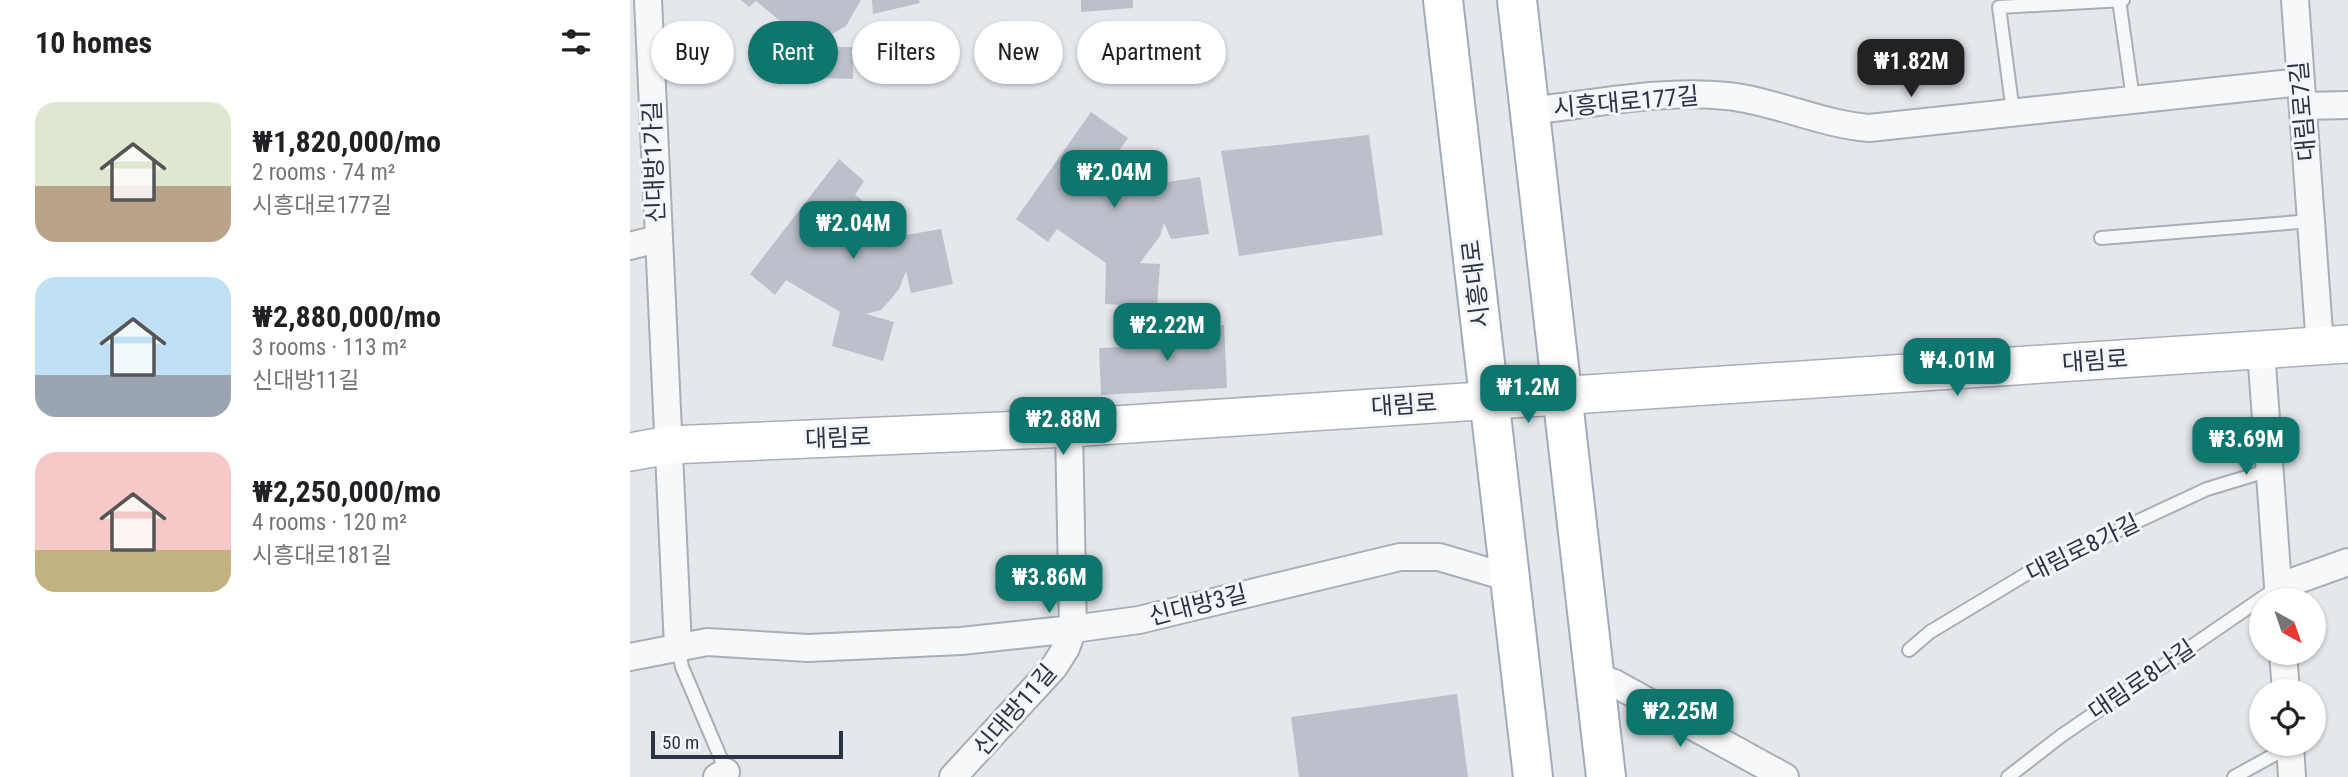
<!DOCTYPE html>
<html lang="en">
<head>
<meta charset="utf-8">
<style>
  :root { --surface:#fff; --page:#f6f6f6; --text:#202124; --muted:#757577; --accent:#0f766e }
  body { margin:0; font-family:"Roboto Condensed","Noto Sans KR",sans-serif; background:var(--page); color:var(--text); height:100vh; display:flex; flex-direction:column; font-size:26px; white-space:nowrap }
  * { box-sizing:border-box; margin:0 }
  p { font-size:23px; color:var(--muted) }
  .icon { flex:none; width:38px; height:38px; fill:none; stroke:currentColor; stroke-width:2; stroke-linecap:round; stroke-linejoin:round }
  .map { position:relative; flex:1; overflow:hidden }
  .drawer { display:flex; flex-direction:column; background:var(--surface); width:630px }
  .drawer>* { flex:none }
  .banner { position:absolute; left:21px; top:21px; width:665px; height:63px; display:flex; gap:14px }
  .needle { width:46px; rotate:140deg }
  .fabs { position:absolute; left:1619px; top:588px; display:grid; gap:14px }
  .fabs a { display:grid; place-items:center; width:77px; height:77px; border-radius:50%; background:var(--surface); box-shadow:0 2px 5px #0004; font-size:35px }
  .scale { position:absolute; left:21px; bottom:18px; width:192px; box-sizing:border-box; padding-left:7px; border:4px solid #2b3445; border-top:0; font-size:19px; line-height:24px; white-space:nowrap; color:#2b3445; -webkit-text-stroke:5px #f4f6f9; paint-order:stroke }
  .price { position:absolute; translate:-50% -60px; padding:0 16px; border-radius:14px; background:var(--accent); color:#fff; font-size:23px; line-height:46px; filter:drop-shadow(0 2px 4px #0008) }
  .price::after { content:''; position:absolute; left:50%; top:42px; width:21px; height:16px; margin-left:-10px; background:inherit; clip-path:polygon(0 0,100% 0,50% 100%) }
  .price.selected { background:#222; color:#fff }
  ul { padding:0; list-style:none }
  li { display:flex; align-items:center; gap:21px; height:175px; padding:0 35px }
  li span { display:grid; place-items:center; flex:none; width:196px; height:140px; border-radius:21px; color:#555 }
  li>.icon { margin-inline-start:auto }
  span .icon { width:84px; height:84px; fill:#fffc; stroke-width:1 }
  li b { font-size:30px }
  h2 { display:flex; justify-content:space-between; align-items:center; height:84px; padding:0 35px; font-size:30px }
  .chip { padding:0 24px; border-radius:32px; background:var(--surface); box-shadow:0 2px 5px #0004; font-size:24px; line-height:63px }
  .chip.selected { background:var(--accent); color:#fff }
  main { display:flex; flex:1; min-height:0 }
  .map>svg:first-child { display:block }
  .building { fill:#bbc0ca }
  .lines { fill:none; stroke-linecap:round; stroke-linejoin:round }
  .lane-casing { stroke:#a9aeb7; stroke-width:16 }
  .street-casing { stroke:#a9aeb7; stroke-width:30 }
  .secondary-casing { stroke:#a9aeb7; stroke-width:40 }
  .primary-casing { stroke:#a3abb8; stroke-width:42 }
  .lane { stroke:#f7f8fa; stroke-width:12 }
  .street { stroke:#f7f8fa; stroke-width:26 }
  .secondary { stroke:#fff; stroke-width:37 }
  .primary { stroke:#fff; stroke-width:38 }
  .labels { text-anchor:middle; stroke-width:6; stroke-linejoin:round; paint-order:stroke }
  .street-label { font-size:24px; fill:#2b3445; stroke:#f4f6f9 }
</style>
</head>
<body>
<main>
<section class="drawer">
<h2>10 homes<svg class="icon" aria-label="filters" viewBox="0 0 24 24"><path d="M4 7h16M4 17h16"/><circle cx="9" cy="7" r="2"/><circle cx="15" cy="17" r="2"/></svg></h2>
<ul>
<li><span style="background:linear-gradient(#dfe7d0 60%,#b9a48a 0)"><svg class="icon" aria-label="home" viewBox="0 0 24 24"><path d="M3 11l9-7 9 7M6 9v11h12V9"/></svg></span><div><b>₩1,820,000/mo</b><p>2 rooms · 74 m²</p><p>시흥대로177길</p></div></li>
<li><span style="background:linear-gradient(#bfe0f5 70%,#9aa5b1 0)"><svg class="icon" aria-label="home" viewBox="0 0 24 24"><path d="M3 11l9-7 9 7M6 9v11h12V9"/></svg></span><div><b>₩2,880,000/mo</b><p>3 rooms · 113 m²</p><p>신대방11길</p></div></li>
<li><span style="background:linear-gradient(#f6c9c9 70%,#c2b280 0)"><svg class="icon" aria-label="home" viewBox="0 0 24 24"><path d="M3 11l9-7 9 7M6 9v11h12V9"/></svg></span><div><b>₩2,250,000/mo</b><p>4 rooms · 120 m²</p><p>시흥대로181길</p></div></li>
</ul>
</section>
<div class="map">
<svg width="1718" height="777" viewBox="0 0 1718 777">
  <rect width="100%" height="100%" fill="#e4e7ec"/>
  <path class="building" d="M111 0H231L216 26 199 36 204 47H223V79L167 77 171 38 126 1 119 7Z
    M242 0H289L290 3 243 14Z
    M451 0H503V8L451 12Z
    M461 112 498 138 488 152 532 183 570 177 579 234 541 239 534 223 530 236 510 263 530 264 527 307 475 304 476 263 427 229 418 242 386 219Z
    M739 135 753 235 609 256 591 151Z
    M209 159 234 181 225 195 276 235 311 229 323 284 281 293 276 271 269 289 260 300 251 310 236 314 264 322 253 361 202 346 210 312 156 280 145 295 120 274Z
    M594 325 597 388 471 395 469 348 533 345 532 329Z
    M827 694 838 777H669L661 717Z"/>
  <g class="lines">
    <defs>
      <path id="lane" d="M1489 0 1503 99
        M1383 112 1369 7 1493 0
        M1471 238 1682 221
        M48 647 52 667 97 773
        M1279 650 1300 632 1403 570 1577 489 1640 470
        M1378 777 1431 736 1648 587
        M1604 777 1660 746"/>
      <path id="street" d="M18 0 48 647
        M1665 0 1690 346
        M1673 106 1718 105
        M899 111C964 104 1033 89 1097 96 1145 101 1190 124 1239 128L1671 82
        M0 246 27 239
        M1631 350 1649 600
        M1648 587 1718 562
        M1653 653 1656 691
        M0 657 77 642 178 648 331 641 443 629 509 620 770 557H809L880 578
        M965 676 984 683 1155 777
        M1660 744 1662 777
        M87 777 96 772
        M323 777 424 667 436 648 443 629 439 428"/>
      <path id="secondary" d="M0 452 39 445 439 428 1718 344"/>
      <path id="primary" d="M813 0 903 777
        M887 0 976 777"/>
    </defs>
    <use href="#lane" class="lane-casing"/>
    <use href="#street" class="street-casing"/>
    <use href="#secondary" class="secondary-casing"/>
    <use href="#primary" class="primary-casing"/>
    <use href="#lane" class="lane"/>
    <use href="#street" class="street"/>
    <use href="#secondary" class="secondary"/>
    <use href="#primary" class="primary"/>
  </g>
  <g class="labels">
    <g class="street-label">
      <text transform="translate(996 102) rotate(-5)" y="8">시흥대로177길</text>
      <text transform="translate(1673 111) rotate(-95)" y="8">대림로7길</text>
      <text transform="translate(24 162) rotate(-92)" y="8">신대방1가길</text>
      <text transform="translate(846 284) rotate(-97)" y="8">시흥대로</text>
      <text transform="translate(1465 361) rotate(-4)" y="8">대림로</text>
      <text transform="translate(774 405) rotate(-4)" y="8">대림로</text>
      <text transform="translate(208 438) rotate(-2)" y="8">대림로</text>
      <text transform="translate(1453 548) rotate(-26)" y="8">대림로8가길</text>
      <text transform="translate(568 605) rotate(-14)" y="8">신대방3길</text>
      <text transform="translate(1512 680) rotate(-34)" y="8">대림로8나길</text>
      <text transform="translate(385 710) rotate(-49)" y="8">신대방11길</text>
    </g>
  </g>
</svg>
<div class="fabs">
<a><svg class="needle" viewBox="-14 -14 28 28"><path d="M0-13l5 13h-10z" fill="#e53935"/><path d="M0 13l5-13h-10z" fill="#757577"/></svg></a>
<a><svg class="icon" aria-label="locate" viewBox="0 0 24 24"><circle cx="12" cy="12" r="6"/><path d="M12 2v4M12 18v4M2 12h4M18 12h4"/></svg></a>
</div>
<div class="scale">50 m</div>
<b class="price selected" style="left:1281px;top:99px">₩1.82M</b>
<b class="price" style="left:484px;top:210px">₩2.04M</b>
<b class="price" style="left:223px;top:261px">₩2.04M</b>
<b class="price" style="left:537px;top:363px">₩2.22M</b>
<b class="price" style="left:1327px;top:398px">₩4.01M</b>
<b class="price" style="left:898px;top:425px">₩1.2M</b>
<b class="price" style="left:433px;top:457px">₩2.88M</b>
<b class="price" style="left:1616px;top:477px">₩3.69M</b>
<b class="price" style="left:419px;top:615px">₩3.86M</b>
<b class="price" style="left:1050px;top:749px">₩2.25M</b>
<div class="banner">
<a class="chip">Buy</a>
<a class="chip selected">Rent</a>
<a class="chip">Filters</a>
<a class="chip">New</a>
<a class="chip">Apartment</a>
</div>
</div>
</main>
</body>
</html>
